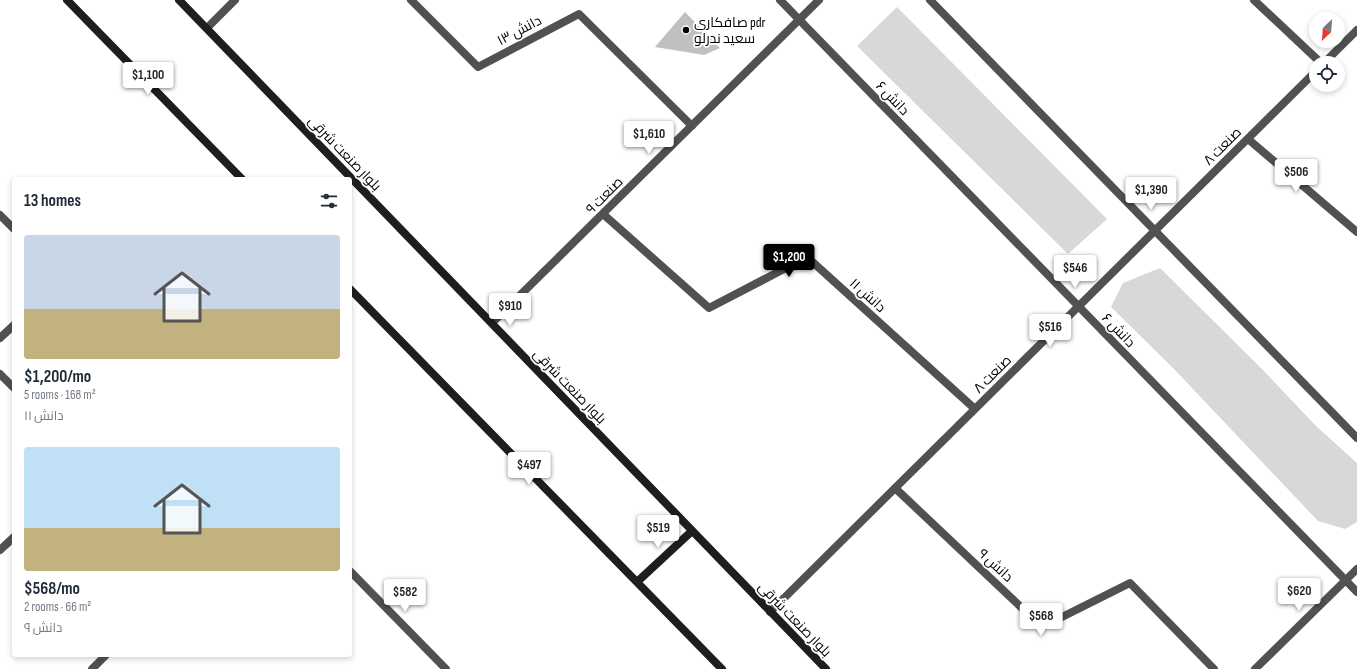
<!DOCTYPE html>
<html lang="en">
<head>
<meta charset="utf-8">
<style>
  :root { --surface:#fff; --page:#f2f2f3; --text:#1f2937; --muted:#747a83; --accent:#000 }
  body { margin:0; font-family:"Sofia Sans Condensed",Cairo,sans-serif; background:var(--page); color:var(--text); height:100vh; display:flex; flex-direction:column; font-size:15px; white-space:nowrap }
  * { box-sizing:border-box; margin:0 }
  p { font-size:13px; color:var(--muted) }
  .icon { flex:none; width:22px; height:22px; fill:none; stroke:currentColor; stroke-width:2; stroke-linecap:round; stroke-linejoin:round }
  .map { position:relative; flex:1; overflow:hidden }
  .sheet { position:absolute; left:12px; top:177px; width:340px; height:480px; display:flex; flex-direction:column; background:var(--surface); border-radius:4px; box-shadow:0 2px 6px #0003 }
  .sheet>* { flex:none }
  .needle { width:26px; rotate:205deg }
  .fabs { position:absolute; left:1309px; top:12px; display:grid; gap:8px }
  .fabs a { display:grid; place-items:center; width:36px; height:36px; border-radius:50%; background:var(--surface); box-shadow:0 2px 6px #0003; font-size:20px }
  .price { position:absolute; translate:-50% -34px; padding:0 9px; border-radius:4px; background:#fff; color:#222; font-size:13px; line-height:26px; filter:drop-shadow(0 1px 2px #0008) }
  .price::after { content:''; position:absolute; left:50%; top:24px; width:12px; height:9px; margin-left:-6px; background:inherit; clip-path:polygon(0 0,100% 0,50% 100%) }
  .price.on { background:var(--accent); color:#fff }
  ul { padding:0; list-style:none }
  li { display:grid; align-content:center; gap:8px; height:212px; padding:0 12px }
  li span { display:grid; place-items:center; height:124px; border-radius:4px; color:#555 }
  li>.icon { margin-inline-start:auto }
  span .icon { width:72px; height:72px; fill:#fffc; stroke-width:1 }
  li b { font-size:17px }
  h2 { display:flex; justify-content:space-between; align-items:center; height:48px; padding:0 12px; font-size:17px }
  .map>svg:first-child { display:block }
  .green { fill:#d8d8d8 }
  .building { fill:#c0c0c0 }
  .lines { fill:none; stroke-linecap:round; stroke-linejoin:round }
  .minor { stroke:#515151; stroke-width:8 }
  .tertiary { stroke:#515151; stroke-width:8 }
  .secondary { stroke:#1e1e1e; stroke-width:8 }
  .poi-dot { fill:#000; stroke:#fff; stroke-width:1.5 }
  .labels { text-anchor:middle; stroke-width:3.5; stroke-linejoin:round; paint-order:stroke }
  .poi-label { font-size:14px; fill:#000; stroke:#fff; text-anchor:start }
  .street-label { font-size:14px; fill:#000; stroke:#fff }
</style>
</head>
<body>
<div class="map">
<svg width="1357" height="669" viewBox="0 0 1357 669">
  <rect width="100%" height="100%" fill="#fff"/>
  <path class="green" d="M897 7 1107 219 1068 254 857 46Z
    M1160 268 1263 370 1316 426 1357 463V522L1345 529 1318 521 1174 369 1111 307 1123 283Z"/>
  <path class="building" d="M685 12 720 48 704 55 655 47Z"/>
  <g class="lines">
    <path class="minor" d="M411 0 478 67 579 14 692 126
      M1254 0 1321 63
      M207 28 235 0
      M1324 63 1357 30
      M1248 139 1357 232
      M603 214 709 308 807 257 975 409
      M0 215 14 229
      M492 323 819 0
      M0 338 14 325
      M0 374 14 388
      M895 488 1042 627 1130 583 1214 669
      M0 550 14 537
      M350 571 446 669
      M770 612 1316 71
      M92 669 106 655
      M1255 669 1357 569"/>
    <path class="tertiary" d="M780 0 1357 592
      M930 0 1357 438"/>
    <path class="secondary" d="M67 0 242 179
      M179 0 826 669
      M350 289 722 669
      M637 582 692 531"/>
  </g>
  <circle class="poi-dot" cx="686" cy="30" r="4"/>
  <g class="labels">
    <g class="poi-label">
      <text x="694" y="27">صافکاری pdr<tspan x="694" dy="16">سعید ندرلو</tspan></text>
    </g>
    <g class="street-label">
      <text transform="translate(519 30) rotate(-28)" y="5">دانش ۱۳</text>
      <text transform="translate(893 98) rotate(46)" y="5">دانش ۶</text>
      <text transform="translate(1222 146) rotate(-45)" y="5">صنعت ۸</text>
      <text transform="translate(345 153) rotate(46)" y="5">بلوار صنعت شرقی</text>
      <text transform="translate(604 195) rotate(-45)" y="5">صنعت ۹</text>
      <text transform="translate(868 295) rotate(42)" y="5">دانش ۱۱</text>
      <text transform="translate(1119 330) rotate(46)" y="5">دانش ۶</text>
      <text transform="translate(992 374) rotate(-45)" y="5">صنعت ۸</text>
      <text transform="translate(570 386) rotate(46)" y="5">بلوار صنعت شرقی</text>
      <text transform="translate(996 565) rotate(43)" y="5">دانش ۹</text>
      <text transform="translate(795 619) rotate(46)" y="5">بلوار صنعت شرقی</text>
    </g>
  </g>
</svg>
<div class="fabs">
<a><svg class="needle" viewBox="-14 -14 28 28"><path d="M0-13l5 13h-10z" fill="#e53935"/><path d="M0 13l5-13h-10z" fill="#747a83"/></svg></a>
<a><svg class="icon" aria-label="locate" viewBox="0 0 24 24"><circle cx="12" cy="12" r="6"/><path d="M12 2v4M12 18v4M2 12h4M18 12h4"/></svg></a>
</div>
<b class="price" style="left:148px;top:96px">$1,100</b>
<b class="price" style="left:649px;top:155px">$1,610</b>
<b class="price" style="left:1296px;top:193px">$506</b>
<b class="price" style="left:1151px;top:211px">$1,390</b>
<b class="price on" style="left:789px;top:278px">$1,200</b>
<b class="price" style="left:1075px;top:289px">$546</b>
<b class="price" style="left:510px;top:327px">$910</b>
<b class="price" style="left:1050px;top:348px">$516</b>
<b class="price" style="left:529px;top:486px">$497</b>
<b class="price" style="left:658px;top:549px">$519</b>
<b class="price" style="left:1299px;top:612px">$620</b>
<b class="price" style="left:405px;top:613px">$582</b>
<b class="price" style="left:1041px;top:637px">$568</b>
<section class="sheet">
<h2>13 homes<svg class="icon" aria-label="filters" viewBox="0 0 24 24"><path d="M4 7h16M4 17h16"/><circle cx="9" cy="7" r="2"/><circle cx="15" cy="17" r="2"/></svg></h2>
<ul>
<li><span style="background:linear-gradient(#c9d6e8 60%,#c2b280 0)"><svg class="icon" aria-label="home" viewBox="0 0 24 24"><path d="M3 11l9-7 9 7M6 9v11h12V9"/></svg></span><div><b>$1,200/mo</b><p>5 rooms · 168 m²</p><p>دانش ۱۱</p></div></li>
<li><span style="background:linear-gradient(#bfe0f5 65%,#c2b280 0)"><svg class="icon" aria-label="home" viewBox="0 0 24 24"><path d="M3 11l9-7 9 7M6 9v11h12V9"/></svg></span><div><b>$568/mo</b><p>2 rooms · 66 m²</p><p>دانش ۹</p></div></li>
</ul>
</section>
</div>
</body>
</html>
